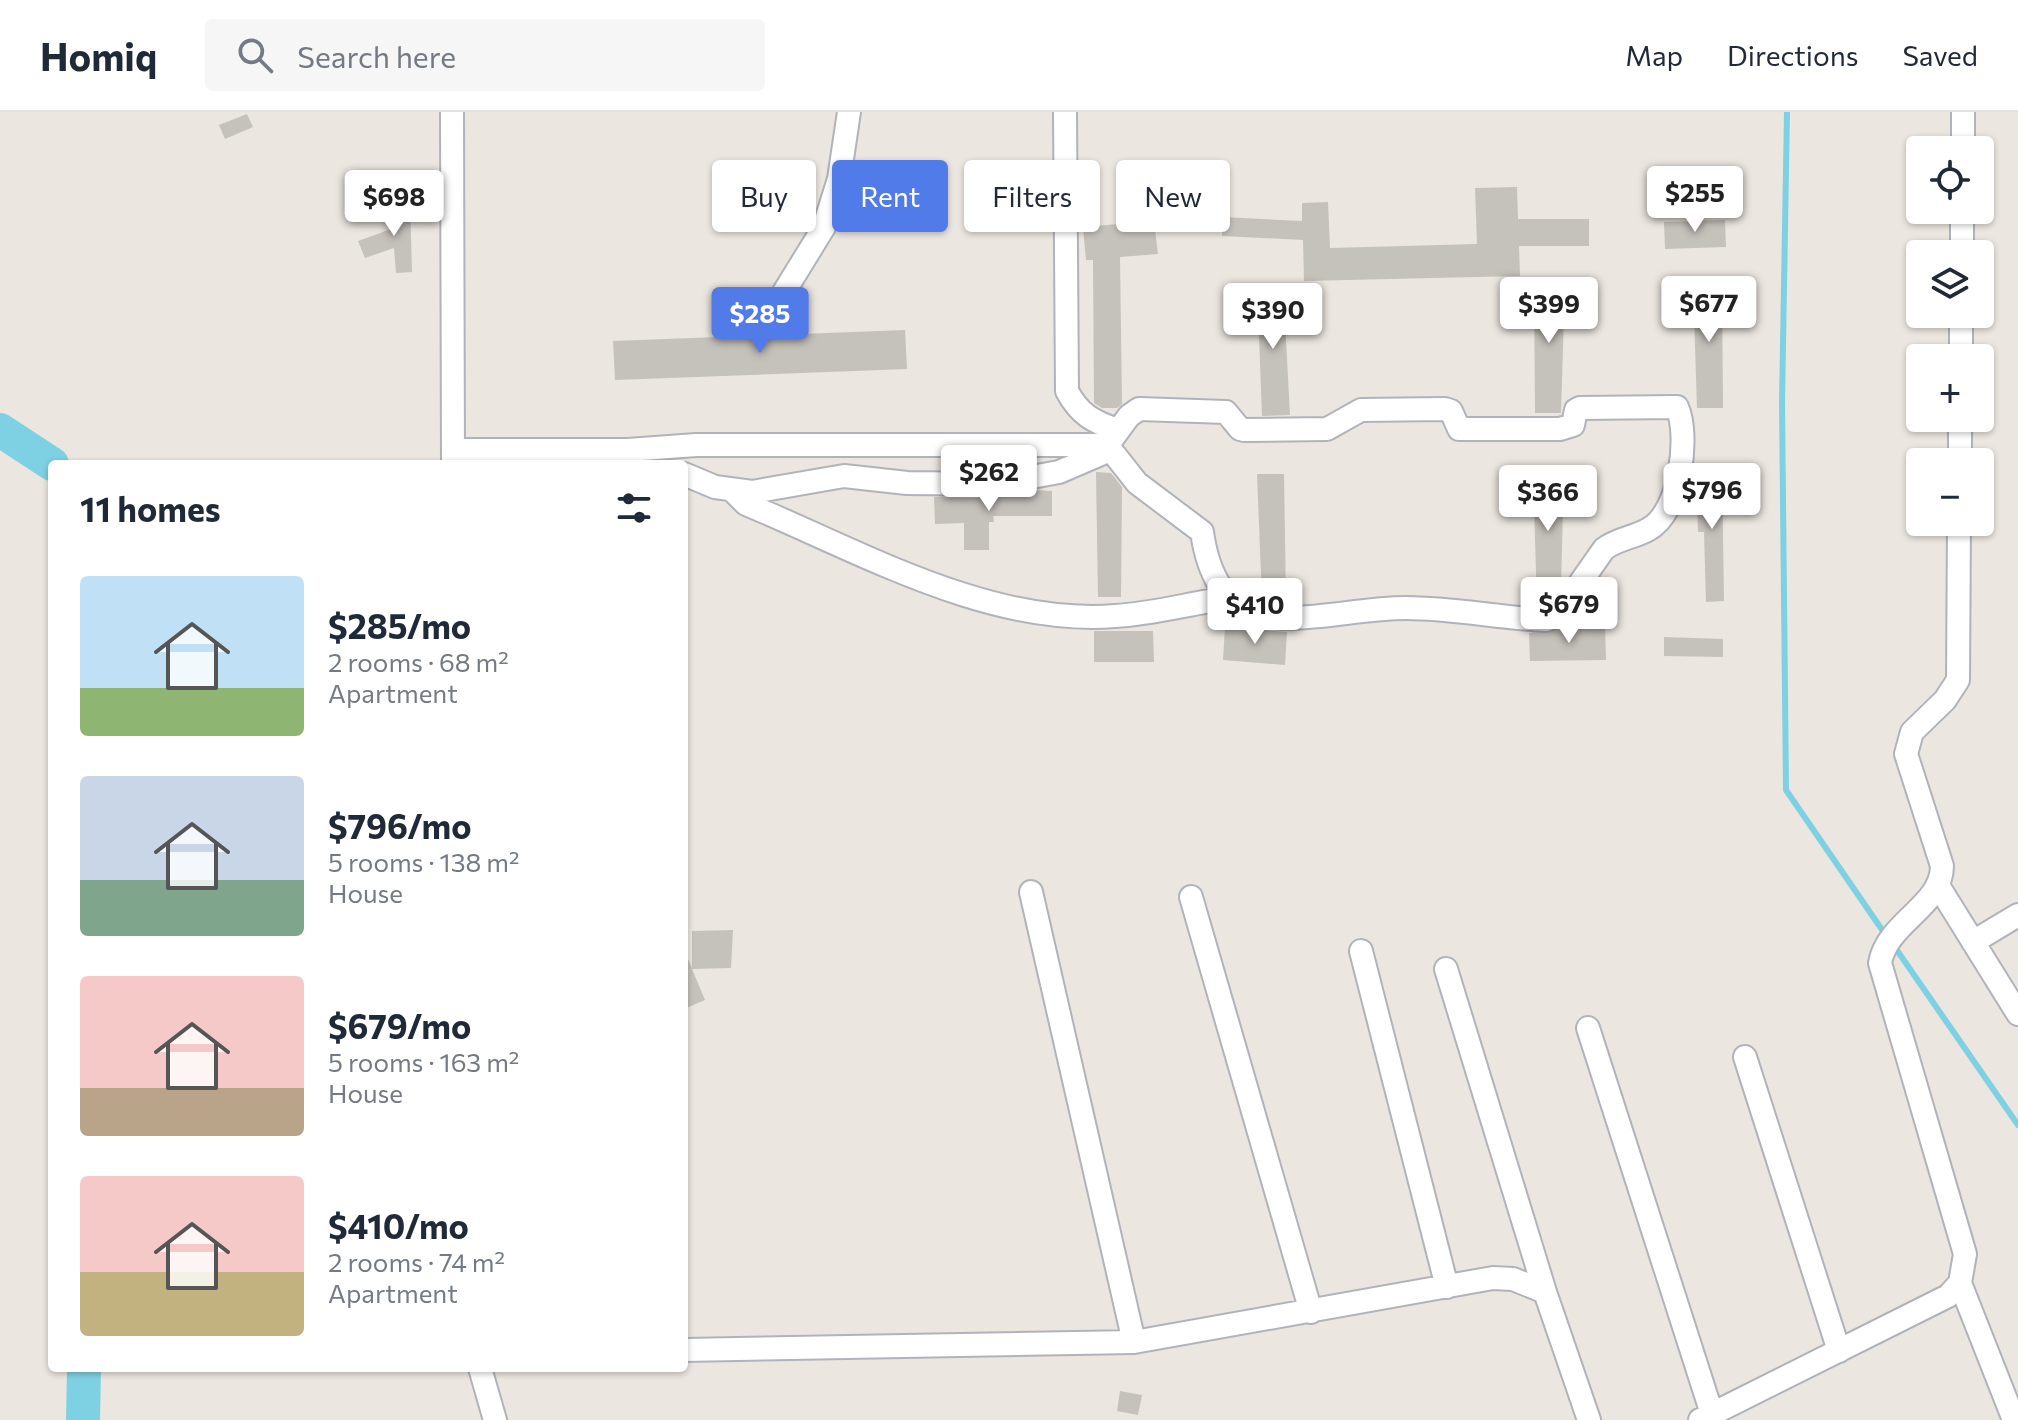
<!DOCTYPE html>
<html lang="en">
<head>
<meta charset="utf-8">
<style>
  :root { --surface:#fff; --page:#f6f6f7; --text:#1f2937; --muted:#747a83; --line:#e0e1e3; --accent:#517be8 }
  body { margin:0; font-family:Commissioner,sans-serif; background:var(--page); color:var(--text); height:100vh; display:flex; flex-direction:column; font-size:30px; white-space:nowrap }
  * { box-sizing:border-box; margin:0 }
  p { font-size:26px; color:var(--muted) }
  .icon { flex:none; width:44px; height:44px; fill:none; stroke:currentColor; stroke-width:2; stroke-linecap:round; stroke-linejoin:round }
  .map { position:relative; flex:1; overflow:hidden }
  .panel { position:absolute; left:48px; top:348px; width:640px; height:912px; display:flex; flex-direction:column; background:var(--surface); border-radius:8px; box-shadow:0 2px 6px #0004 }
  .panel>* { flex:none }
  .hud { position:absolute; left:712px; top:48px; width:760px; height:72px; display:flex; gap:16px }
  .buttons { position:absolute; left:1906px; top:24px; display:grid; gap:16px }
  .buttons a { display:grid; place-items:center; width:88px; height:88px; border-radius:8px; background:var(--surface); box-shadow:0 2px 6px #0004; font-size:40px }
  .price { position:absolute; translate:-50% -68px; padding:0 18px; border-radius:8px; background:#fff; color:#222; font-size:26px; line-height:52px; filter:drop-shadow(0 2px 4px #0008) }
  .price::after { content:''; position:absolute; left:50%; top:48px; width:24px; height:18px; margin-left:-12px; background:inherit; clip-path:polygon(0 0,100% 0,50% 100%) }
  .price.current { background:var(--accent); color:#fff }
  ul { padding:0; list-style:none }
  li { display:flex; align-items:center; gap:24px; height:200px; padding:0 32px }
  li span { display:grid; place-items:center; flex:none; width:224px; height:160px; border-radius:8px; color:#555 }
  li>.icon { margin-inline-start:auto }
  span .icon { width:96px; height:96px; fill:#fffc; stroke-width:1 }
  li b { font-size:34px }
  h2 { display:flex; justify-content:space-between; align-items:center; height:96px; padding:0 32px; font-size:34px }
  .pill { padding:0 28px; border-radius:8px; background:var(--surface); box-shadow:0 2px 6px #0004; font-size:28px; line-height:72px }
  .pill.current { background:var(--accent); color:#fff }
  header { display:flex; align-items:center; gap:48px; box-sizing:border-box; height:112px; padding:0 40px; background:var(--surface); border-bottom:2px solid var(--line) }
  header strong { font-size:38px }
  nav { display:flex; gap:44px; margin-inline-start:auto; font-size:28px }
  .search { width:560px; height:72px; background:var(--page); display:flex; align-items:center; gap:20px; box-sizing:border-box; padding:0 28px; border-radius:8px; color:var(--muted); font-size:30px }
  .map>svg:first-child { display:block }
  .lines { fill:none; stroke-linecap:round; stroke-linejoin:round }
  .stream { stroke:#7ed1e3; stroke-width:6 }
  .river { stroke:#7ed1e3; stroke-width:34 }
  .building { fill:#c5c1bb }
  .minor-casing { stroke:#b1b3bb; stroke-width:26 }
  .minor { stroke:#fff; stroke-width:22 }
</style>
</head>
<body>
<header>
<strong>Homiq</strong>
<div class="search"><svg class="icon" aria-label="search" viewBox="0 0 24 24"><circle cx="10" cy="10" r="6"/><path d="M15 15l6 6"/></svg>Search here</div>
<nav><a>Map</a><a>Directions</a><a>Saved</a></nav>
</header>
<div class="map">
<svg width="2018" height="1308" viewBox="0 0 2018 1308">
  <rect width="100%" height="100%" fill="#ece6e0"/>
  <g class="lines">
    <path class="stream" d="M1787 0 1782 291 1786 678 1887 825
      M1894 834 2018 1013"/>
    <path class="river" d="M0 318 52 352
      M83 1308 84 1256"/>
  </g>
  <path class="building" d="M247 2 253 15 225 27 219 13Z
    M1517 75 1518 107H1589V134H1519L1520 164 1304 169 1303 128 1222 124 1223 105 1302 109V91L1328 90 1330 136 1477 132 1475 76Z
    M394 87H410L412 160 396 161 394 136 365 146 358 129 394 116Z
    M1725 108 1726 135 1665 137 1664 110Z
    M1154 109 1158 142 1120 145 1122 292 1117 296H1102L1094 291 1093 148H1086L1083 115Z
    M1534 169 1565 170 1561 301H1535Z
    M1693 170H1722L1723 296H1697Z
    M1257 172H1283L1290 303 1262 304Z
    M905 218 907 257 615 268 613 229Z
    M1533 359 1564 360 1561 474 1544 494 1537 493Z
    M1696 359H1722L1724 489 1706 490 1704 420H1698Z
    M1096 360 1111 361 1122 375 1121 485H1098Z
    M1257 362H1284L1286 487H1262Z
    M1036 378 1052 379V404H993L994 410H989V438H964V411L935 412 934 385 994 386Z
    M1605 514 1606 548 1530 549 1529 521Z
    M1225 515 1287 520 1285 553 1223 548Z
    M1094 519H1153L1154 550H1094Z
    M1664 525 1723 527V545L1664 544Z
    M733 818 731 856 692 857 705 888 684 897V838L692 856V819Z
    M1120 1279 1142 1283 1138 1303 1117 1299Z"/>
  <g class="lines">
    <defs>
      <path id="minor" d="M452 0 453 351
        M1065 0 1067 279C1079 302 1093 310 1118 318
        M1963 38V0
        M1962 142V98
        M765 211 824 115 839 67 849 0
        M1961 246V202
        M453 338H628L696 333H1107
        M1960 350V306
        M684 362 715 375 752 380 844 364 907 371 994 372 1059 360 1101 342 1129 304 1139 297 1226 300 1240 317 1244 318 1327 317 1361 298 1445 297 1451 299 1459 317H1560L1573 313 1576 298 1580 296 1677 295C1690 324 1680 400 1649 417 1634 426 1618 426 1604 437L1557 504 1546 508C1500 506 1453 496 1406 496 1318 496 1220 546 1202 420L1137 371 1107 333
        M733 379 746 392C859 439 988 514 1115 504 1153 502 1191 491 1229 486
        M1939 775 2018 902
        M1031 780 1134 1230
        M1191 785 1311 1200
        M1973 830 2018 803
        M1361 839 1447 1175
        M1446 857 1545 1180
        M1588 916 1712 1302
        M1745 945 1839 1239
        M1960 1171 2014 1308
        M684 1238 1134 1230 1493 1166 1513 1167 1545 1180 1589 1308
        M480 1256 495 1308
        M1700 1308 1948 1184 1960 1171 1965 1142 1880 851C1887 810 1942 794 1942 754L1906 642 1912 620 1945 588 1958 568 1959 410"/>
    </defs>
    <use href="#minor" class="minor-casing"/>
    <use href="#minor" class="minor"/>
  </g>
</svg>
<div class="buttons">
<a><svg class="icon" aria-label="locate" viewBox="0 0 24 24"><circle cx="12" cy="12" r="6"/><path d="M12 2v4M12 18v4M2 12h4M18 12h4"/></svg></a>
<a><svg class="icon" aria-label="layers" viewBox="0 0 24 24"><path d="M12 4l9 5-9 5-9-5zM3 14l9 5 9-5"/></svg></a>
<a>+</a>
<a>−</a>
</div>
<b class="price" style="left:1695px;top:122px">$255</b>
<b class="price" style="left:394px;top:126px">$698</b>
<b class="price" style="left:1709px;top:232px">$677</b>
<b class="price" style="left:1549px;top:233px">$399</b>
<b class="price" style="left:1273px;top:239px">$390</b>
<b class="price current" style="left:760px;top:243px">$285</b>
<b class="price" style="left:989px;top:401px">$262</b>
<b class="price" style="left:1712px;top:419px">$796</b>
<b class="price" style="left:1548px;top:421px">$366</b>
<b class="price" style="left:1569px;top:533px">$679</b>
<b class="price" style="left:1255px;top:534px">$410</b>
<div class="hud">
<a class="pill">Buy</a>
<a class="pill current">Rent</a>
<a class="pill">Filters</a>
<a class="pill">New</a>
</div>
<section class="panel">
<h2>11 homes<svg class="icon" aria-label="filters" viewBox="0 0 24 24"><path d="M4 7h16M4 17h16"/><circle cx="9" cy="7" r="2"/><circle cx="15" cy="17" r="2"/></svg></h2>
<ul>
<li><span style="background:linear-gradient(#bfe0f5 70%,#8fb573 0)"><svg class="icon" aria-label="home" viewBox="0 0 24 24"><path d="M3 11l9-7 9 7M6 9v11h12V9"/></svg></span><div><b>$285/mo</b><p>2 rooms · 68 m²</p><p>Apartment</p></div></li>
<li><span style="background:linear-gradient(#c9d6e8 65%,#7fa58c 0)"><svg class="icon" aria-label="home" viewBox="0 0 24 24"><path d="M3 11l9-7 9 7M6 9v11h12V9"/></svg></span><div><b>$796/mo</b><p>5 rooms · 138 m²</p><p>House</p></div></li>
<li><span style="background:linear-gradient(#f6c9c9 70%,#b9a48a 0)"><svg class="icon" aria-label="home" viewBox="0 0 24 24"><path d="M3 11l9-7 9 7M6 9v11h12V9"/></svg></span><div><b>$679/mo</b><p>5 rooms · 163 m²</p><p>House</p></div></li>
<li><span style="background:linear-gradient(#f6c9c9 60%,#c2b280 0)"><svg class="icon" aria-label="home" viewBox="0 0 24 24"><path d="M3 11l9-7 9 7M6 9v11h12V9"/></svg></span><div><b>$410/mo</b><p>2 rooms · 74 m²</p><p>Apartment</p></div></li>
</ul>
</section>
</div>
</body>
</html>
